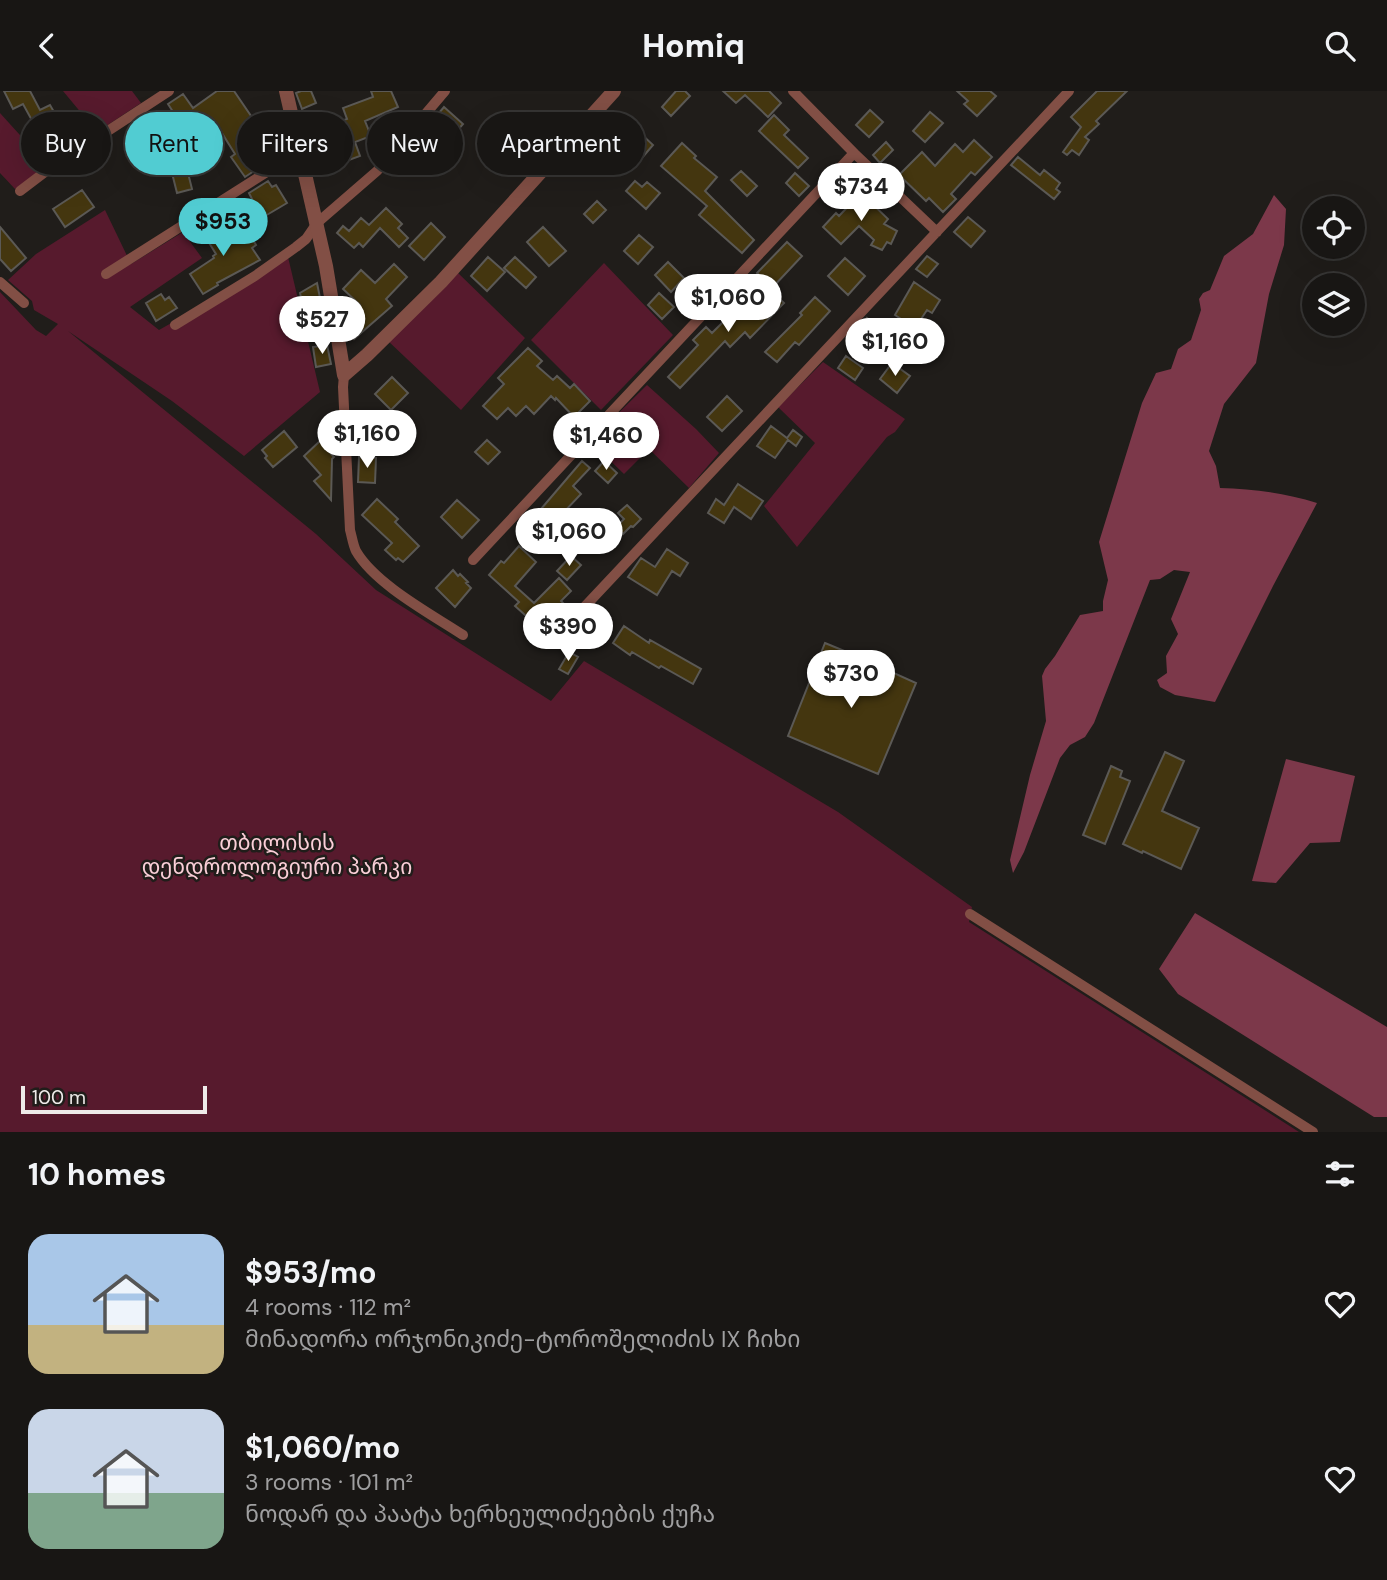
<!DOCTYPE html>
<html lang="en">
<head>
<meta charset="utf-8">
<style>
  :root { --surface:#181614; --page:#252322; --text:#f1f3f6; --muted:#9f9fa0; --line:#363534; --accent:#51ccd2 }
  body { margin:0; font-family:"DM Sans","Noto Sans Georgian",sans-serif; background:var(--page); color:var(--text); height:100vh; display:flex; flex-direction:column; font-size:26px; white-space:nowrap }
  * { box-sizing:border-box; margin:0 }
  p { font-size:23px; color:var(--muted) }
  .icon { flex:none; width:38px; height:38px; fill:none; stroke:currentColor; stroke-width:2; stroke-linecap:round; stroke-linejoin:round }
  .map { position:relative; height:1041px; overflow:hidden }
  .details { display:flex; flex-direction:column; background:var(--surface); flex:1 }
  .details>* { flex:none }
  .hud { position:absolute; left:21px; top:21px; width:700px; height:63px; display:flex; gap:14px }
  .controls { position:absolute; left:1302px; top:105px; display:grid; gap:14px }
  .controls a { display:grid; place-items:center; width:63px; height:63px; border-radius:50%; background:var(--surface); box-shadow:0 7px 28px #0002,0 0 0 2px var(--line); font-size:35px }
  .scale { position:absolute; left:21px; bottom:18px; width:186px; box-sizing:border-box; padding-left:7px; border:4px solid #eeebe9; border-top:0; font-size:19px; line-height:24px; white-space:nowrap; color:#eeebe9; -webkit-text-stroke:5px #201d1a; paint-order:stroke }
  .price { position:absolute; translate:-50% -60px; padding:0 16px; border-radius:24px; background:#fff; color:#222; font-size:23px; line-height:46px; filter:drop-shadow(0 2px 4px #0008) }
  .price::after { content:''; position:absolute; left:50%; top:42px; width:21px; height:16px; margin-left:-10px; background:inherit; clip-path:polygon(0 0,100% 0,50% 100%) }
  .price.selected { background:var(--accent); color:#111 }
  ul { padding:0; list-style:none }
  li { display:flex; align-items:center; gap:21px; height:175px; padding:0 28px }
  li span { display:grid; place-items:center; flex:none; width:196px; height:140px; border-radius:21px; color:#555 }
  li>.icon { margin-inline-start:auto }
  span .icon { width:84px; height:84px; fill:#fffc; stroke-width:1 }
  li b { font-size:30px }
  h2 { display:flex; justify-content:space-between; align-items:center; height:84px; padding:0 28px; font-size:30px }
  .pill { padding:0 24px; border-radius:32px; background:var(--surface); box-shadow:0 7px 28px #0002,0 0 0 2px var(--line); font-size:24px; line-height:63px }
  .pill.selected { background:var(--accent); color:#111 }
  header { display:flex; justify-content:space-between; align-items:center; height:91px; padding:0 28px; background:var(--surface); font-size:32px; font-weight:800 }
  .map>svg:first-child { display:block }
  .green { fill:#571a2d }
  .forest { fill:#7c384a }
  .building { fill:#44360f; stroke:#5b5955; stroke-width:2 }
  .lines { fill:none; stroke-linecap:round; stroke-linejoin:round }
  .minor { stroke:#824f45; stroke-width:10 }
  .tertiary { stroke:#824f45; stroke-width:14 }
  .labels { text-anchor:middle; stroke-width:5; stroke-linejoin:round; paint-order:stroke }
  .park-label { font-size:21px; fill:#fbcfd8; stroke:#201d1a }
</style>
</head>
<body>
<header><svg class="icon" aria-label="back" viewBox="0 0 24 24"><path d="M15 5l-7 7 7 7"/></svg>Homiq<svg class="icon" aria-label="search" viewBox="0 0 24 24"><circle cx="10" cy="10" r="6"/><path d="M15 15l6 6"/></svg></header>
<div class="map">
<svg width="1387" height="1041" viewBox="0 0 1387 1041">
  <rect width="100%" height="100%" fill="#201d1a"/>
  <path class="green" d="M63 0H132L141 12 97 41Z
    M0 22 48 75 15 98 0 82Z
    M105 119 131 173 183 141 202 167 130 216 159 239 288 166 320 301 244 365 172 310 68 240 316 443 376 499 551 610 584 570 838 721 972 816 969 831 1299 1041H0V201L36 239 46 245 58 233 34 219 32 210 8 189 36 163Z
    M604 172 673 244 601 319 531 249Z
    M456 180 525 247 461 319 387 249Z
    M823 271 905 328 895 341 887 346 797 456 764 415 815 352 778 316Z
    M647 294 696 338 719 362 689 397 649 358 624 383 590 350Z"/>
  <path class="forest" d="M1274 104 1286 118 1284 154 1269 203 1256 272 1224 313 1209 360 1216 375 1220 397C1253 398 1285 402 1317 412L1273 495 1215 611 1175 604 1160 596 1157 589 1167 582 1166 565 1178 543 1171 528 1190 481 1174 479 1160 488 1150 489 1094 632 1085 646 1070 654 1060 667 1024 761 1013 782 1010 769 1030 684 1046 630 1042 585 1045 578 1055 565 1080 524 1103 520V510L1108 489 1099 451 1142 312 1156 282 1171 278 1178 258 1191 249 1201 219 1199 208 1203 202 1210 199 1224 165 1253 143Z
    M1286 668 1355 685 1340 751 1310 752 1276 792 1252 790Z
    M1195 822 1387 936V1026H1374L1178 903 1159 878Z"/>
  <path class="building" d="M4 0H30L40 19 50 14 61 33 40 44 23 13 13 18Z
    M217 0H234L262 41 249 50 256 60 251 63 260 76 245 86 231 66 235 63 220 39 201 52 195 43 163 64 150 45 177 27 168 13 183 3 193 17Z
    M301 0H311L316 12 302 18 296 2Z
    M371 0H391L398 16 365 30 371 45 355 51 360 65 338 73 325 36 347 28 343 17 373 6Z
    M676 0H685L690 5 671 25 662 16Z
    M723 0H769L781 12 768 26 745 4 736 12Z
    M957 0H990L996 5 977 25 964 13 968 10Z
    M1097 0H1127L1096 30 1099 33 1085 46 1089 49 1079 64 1072 59 1067 64 1063 61 1081 36 1071 26Z
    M444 16 463 33 434 66 438 69 426 83 413 72 436 45 427 36Z
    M870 19 883 31 869 46 856 34Z
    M930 21 943 32 925 51 913 40Z
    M774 24 789 39 784 44 808 67 798 77 759 40Z
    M622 25 653 54 641 68 622 52 601 74 582 56 595 42 601 48Z
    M974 49 992 66 975 84 971 81 951 103 956 108 943 121 929 107 926 110 899 84 922 61 935 75 955 53 963 61Z
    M886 51 893 59 880 72 873 64Z
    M682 52 696 65 694 67 717 86 705 100 754 149 742 162 699 124 707 115 661 75Z
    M519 62 533 75 525 83 511 71Z
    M1018 66 1040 84 1044 79 1060 92 1056 98 1060 101 1054 108 1011 74Z
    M186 74 192 98 177 102 171 78Z
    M741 80 757 95 747 105 731 89Z
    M795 82 809 95 799 105 786 92Z
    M268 90 272 96 276 94 287 112 260 128 249 110 252 108 249 102Z
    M635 90 642 96 647 91 660 102 646 118 626 100Z
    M82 99 94 116 65 136 53 118Z
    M861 102 888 128 884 133 897 140 891 153 887 151 882 159 871 154 874 149 859 135 841 153 823 136 836 122 839 125Z
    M597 110 606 119 593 132 584 123Z
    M386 117 402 133 398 137 408 147 399 156 380 137 363 156 359 152 354 157 337 142 343 135 349 140 361 127 369 134Z
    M968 126 985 140 971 156 954 141Z
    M209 127 227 155 249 142 256 154 252 157 260 169 217 192 218 194 203 203 190 183 214 167 213 165 216 163 198 134Z
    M431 132 445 146 424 169 409 155Z
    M0 136 26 167 11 180 0 168Z
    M543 136 566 160 549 175 527 151Z
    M639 144 653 156 638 173 624 160Z
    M787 151 802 165 772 197 757 182Z
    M927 165 938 173 927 186 916 178Z
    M488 166 505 181 487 200 471 185Z
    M515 166 536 186 526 197 504 177Z
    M845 167 865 185 848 204 828 185Z
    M668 171 684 187 671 201 655 184Z
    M394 173 407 186 386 208 392 215 354 248 347 240 346 237 348 236 345 228 360 214 343 198 361 179 375 192Z
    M914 191 940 209 932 222 927 219 915 237 895 224Z
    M317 192 324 227 306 230 300 202Z
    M768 197 784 212 750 247 745 241 730 256 725 250 680 297 668 286 698 254 693 249 706 236 712 242 745 209 751 215Z
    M659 202 674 216 662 228 648 214Z
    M161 203 165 209 169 206 177 217 156 230 146 212Z
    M815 206 830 220 799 254 795 251 777 271 765 261 802 224 800 222Z
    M867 227 888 243 878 256 857 240Z
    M327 254 331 273 316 276 313 256Z
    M528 257 542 270 537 275 553 289 557 285 570 297 574 293 590 310 574 326 556 307 555 309 551 305 534 323 526 315 516 325 508 317 497 328 483 315 504 293 498 287Z
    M846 265 863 277 855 289 838 277Z
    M892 272 910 285 897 302 880 288Z
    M392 286 408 302 391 319 375 303Z
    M727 305 742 320 722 340 707 326Z
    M366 321 367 338 355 339 354 322Z
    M771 335 787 347 793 339 802 346 796 355 788 349 775 367 757 355Z
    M284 340 297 356 273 376 265 367 267 365 262 359Z
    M487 349 500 361 488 373 475 361Z
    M320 350 334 366 332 368 331 409 314 390 321 384 304 365Z
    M359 366 376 367 375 392 358 391Z
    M582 370 590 377 573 395 581 403 563 422 570 429 562 438 541 418Z
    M604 370 617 382 608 392 595 380Z
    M738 393 763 410 751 428 734 416 724 432 708 422 716 408 724 414Z
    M377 408 398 428 395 431 419 455 403 471 398 467 396 469 385 459 392 452 362 424Z
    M457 409 479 429 462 447 441 426Z
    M627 414 641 428 633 436 631 435 623 443 616 436 624 428 618 422Z
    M519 455 536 471 515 495 534 512 559 487 571 500 561 510 565 514 553 526 546 519 534 532 515 515 519 511 489 484 501 470 504 472Z
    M667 458 688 472 680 485 672 480 657 504 628 486 641 467 655 476Z
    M571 465 581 474 567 489 557 480Z
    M453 479 458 485 460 483 468 491 466 492 471 497 455 516 436 497Z
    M624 535 649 552 650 549 701 578 693 593 661 575 659 577 632 561 630 564 613 552Z
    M825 552 859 566 854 577 880 588 885 578 916 592 878 683 788 645Z
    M569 561 578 566 568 583 559 578Z
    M1165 661 1184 670 1162 720 1199 737 1181 778 1143 760 1142 762 1123 753Z
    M1111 675 1122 680 1120 686 1130 690 1105 753 1083 744Z"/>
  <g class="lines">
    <path class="minor" d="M793 0 854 62 937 141
      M20 100 45 81 169 0
      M106 183 300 60
      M0 191 24 212
      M175 234 255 185 296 156 306 148 317 132 377 80 445 0
      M344 284 343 296 350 439C352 446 353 454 356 460 375 493 431 523 463 544
      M473 469 854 62
      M560 542 1069 0
      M970 823 1313 1041"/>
    <path class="tertiary" d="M286 0 326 175 344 284 367 264 441 191 614 0"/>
  </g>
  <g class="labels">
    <g class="park-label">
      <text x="277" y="759">თბილისის<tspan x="277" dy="24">დენდროლოგიური პარკი</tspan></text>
    </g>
  </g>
</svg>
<div class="controls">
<a><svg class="icon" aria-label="locate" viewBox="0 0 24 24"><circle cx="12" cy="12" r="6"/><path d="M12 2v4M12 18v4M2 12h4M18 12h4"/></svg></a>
<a><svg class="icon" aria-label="layers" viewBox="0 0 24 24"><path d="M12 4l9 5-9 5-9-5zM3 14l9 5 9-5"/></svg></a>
</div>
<div class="scale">100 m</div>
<b class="price" style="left:861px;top:132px">$734</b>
<b class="price selected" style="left:223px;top:167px">$953</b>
<b class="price" style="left:728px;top:243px">$1,060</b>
<b class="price" style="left:322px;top:265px">$527</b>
<b class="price" style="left:895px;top:287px">$1,160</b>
<b class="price" style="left:367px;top:379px">$1,160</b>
<b class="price" style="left:606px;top:381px">$1,460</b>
<b class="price" style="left:569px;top:477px">$1,060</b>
<b class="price" style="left:568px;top:572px">$390</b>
<b class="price" style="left:851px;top:619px">$730</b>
<div class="hud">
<a class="pill">Buy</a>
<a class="pill selected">Rent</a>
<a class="pill">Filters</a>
<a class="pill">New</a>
<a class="pill">Apartment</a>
</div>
</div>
<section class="details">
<h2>10 homes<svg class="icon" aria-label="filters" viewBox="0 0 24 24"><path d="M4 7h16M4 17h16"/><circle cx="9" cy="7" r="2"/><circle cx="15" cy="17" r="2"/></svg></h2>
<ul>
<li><span style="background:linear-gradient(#a9c7e8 65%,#c2b280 0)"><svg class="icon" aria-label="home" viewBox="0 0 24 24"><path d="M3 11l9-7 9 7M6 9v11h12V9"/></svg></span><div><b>$953/mo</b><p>4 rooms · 112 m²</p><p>მინადორა ორჯონიკიძე-ტოროშელიძის IX ჩიხი</p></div><svg class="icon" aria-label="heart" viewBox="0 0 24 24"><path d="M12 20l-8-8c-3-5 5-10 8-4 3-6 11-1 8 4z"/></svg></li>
<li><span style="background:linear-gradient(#c9d6e8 60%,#7fa58c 0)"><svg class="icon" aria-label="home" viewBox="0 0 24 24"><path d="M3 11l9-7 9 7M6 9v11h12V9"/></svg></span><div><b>$1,060/mo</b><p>3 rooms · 101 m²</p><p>ნოდარ და პაატა ხერხეულიძეების ქუჩა</p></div><svg class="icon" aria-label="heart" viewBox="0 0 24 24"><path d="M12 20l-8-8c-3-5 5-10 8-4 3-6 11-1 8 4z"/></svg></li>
</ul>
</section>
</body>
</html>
